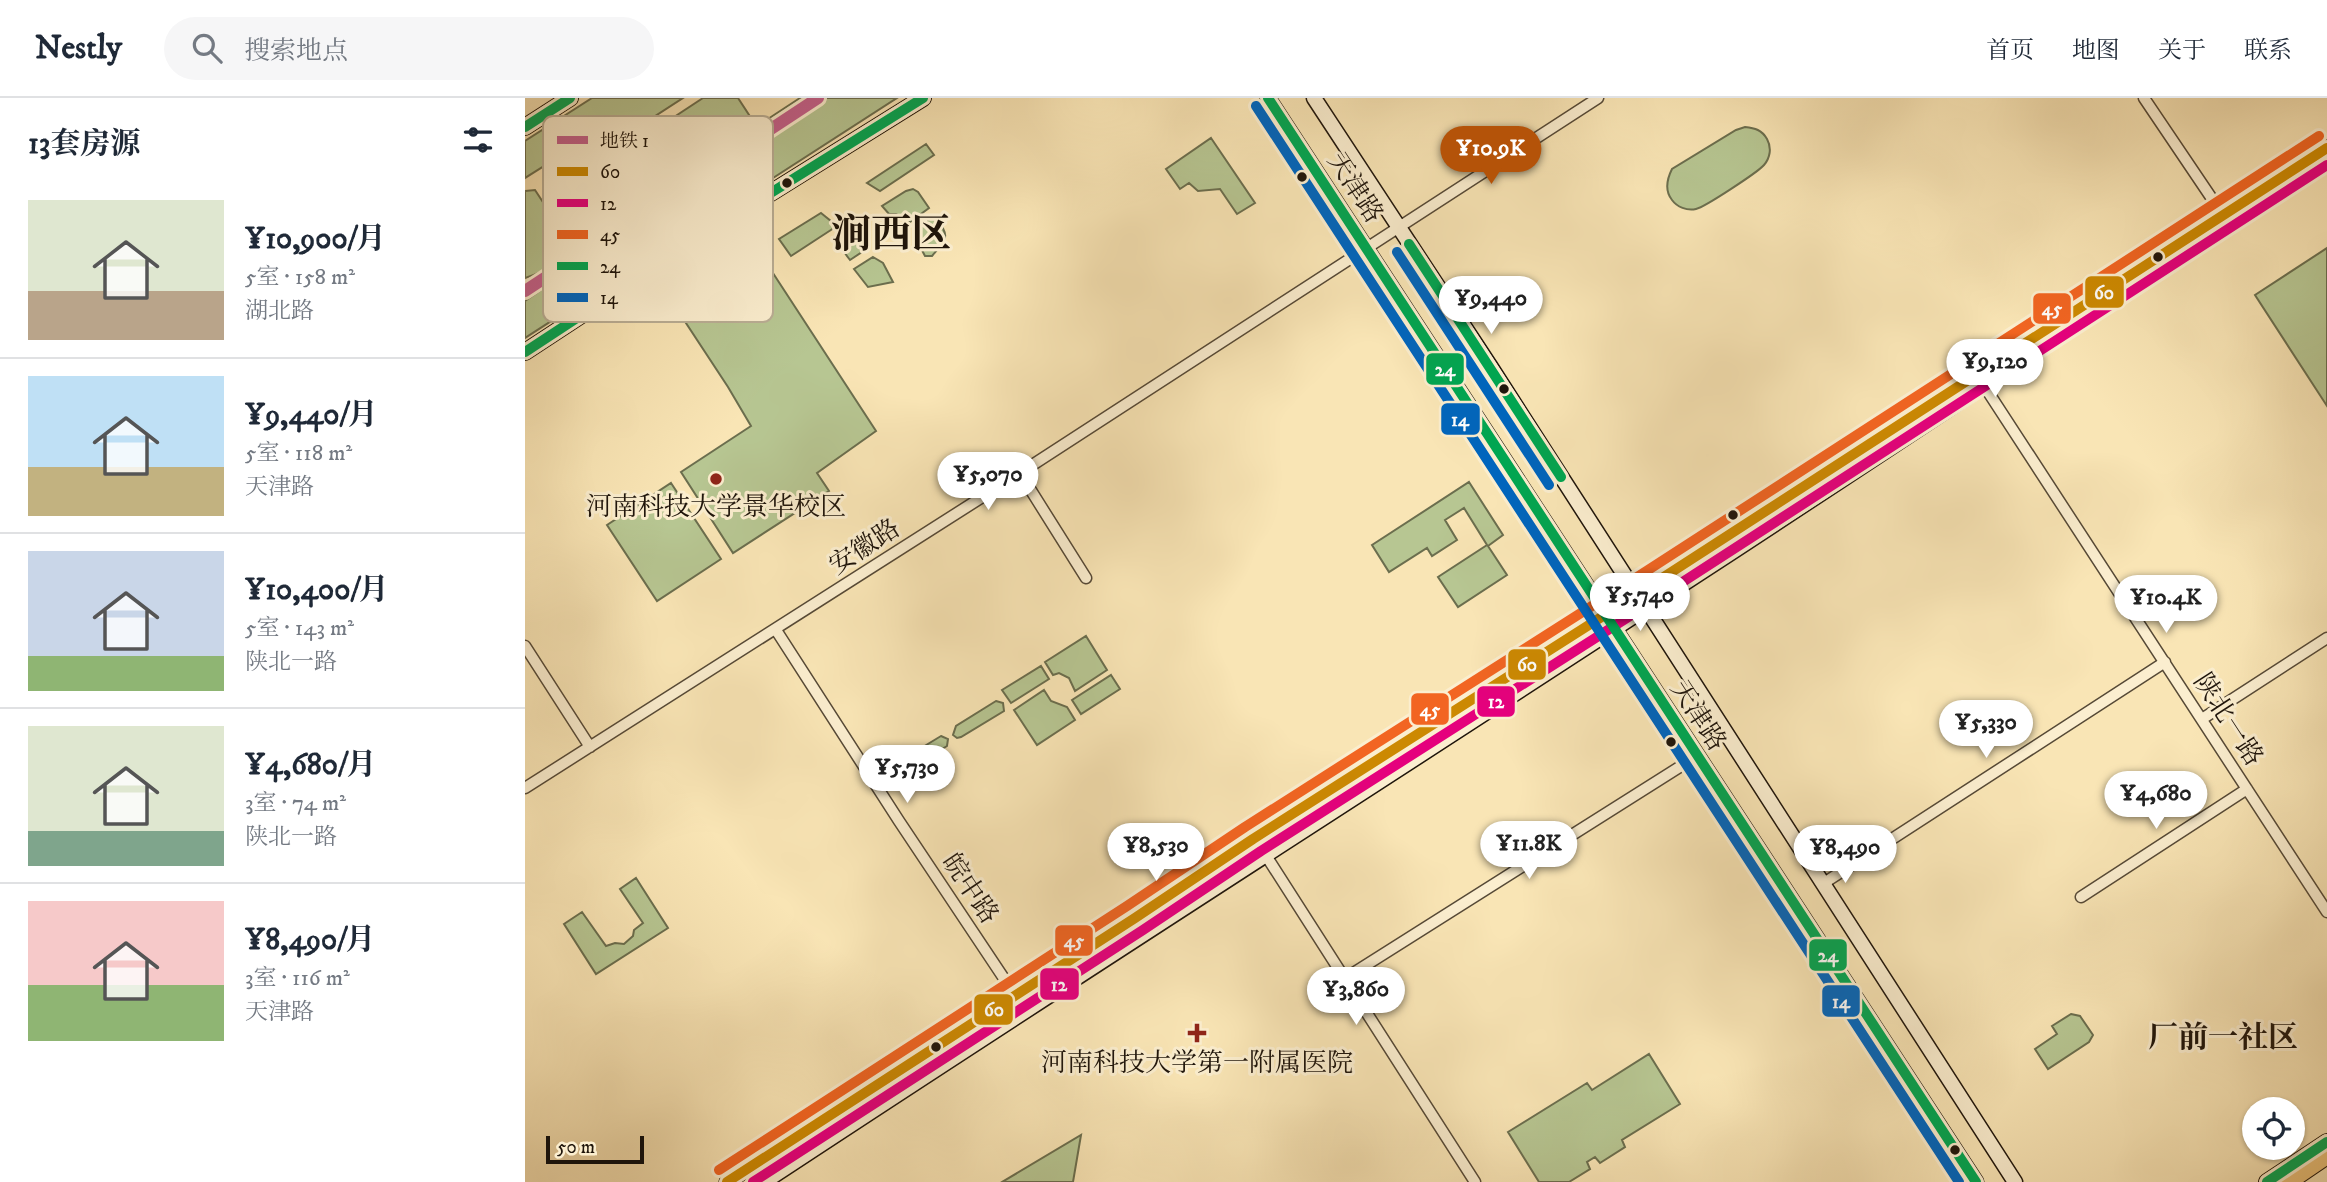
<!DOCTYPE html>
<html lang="zh">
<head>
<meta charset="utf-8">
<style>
  :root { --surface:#fff; --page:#f6f6f7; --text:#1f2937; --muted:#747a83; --line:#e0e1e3; --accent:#b45309 }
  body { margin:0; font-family:"IM FELL DW Pica","Noto Serif SC",serif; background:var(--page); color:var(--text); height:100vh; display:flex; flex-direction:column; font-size:26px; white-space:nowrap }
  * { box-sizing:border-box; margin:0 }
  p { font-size:23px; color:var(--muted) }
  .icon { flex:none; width:38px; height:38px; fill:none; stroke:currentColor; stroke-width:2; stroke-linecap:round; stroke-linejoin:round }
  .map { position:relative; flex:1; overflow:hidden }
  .details { display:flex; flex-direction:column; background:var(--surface); width:525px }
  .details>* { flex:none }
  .buttons { position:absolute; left:1717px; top:999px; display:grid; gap:14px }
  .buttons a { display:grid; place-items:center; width:63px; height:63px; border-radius:50%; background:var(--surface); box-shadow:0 2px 5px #0004; font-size:35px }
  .scale { position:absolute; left:21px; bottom:18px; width:98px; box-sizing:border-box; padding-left:7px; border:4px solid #1f150b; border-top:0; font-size:19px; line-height:24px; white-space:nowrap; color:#1f150b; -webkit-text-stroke:5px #fbeecf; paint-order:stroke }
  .price { position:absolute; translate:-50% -60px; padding:0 16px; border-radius:24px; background:#fff; color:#222; font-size:23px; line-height:46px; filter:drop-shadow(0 2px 4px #0008) }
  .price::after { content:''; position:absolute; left:50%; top:42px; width:21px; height:16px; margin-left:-10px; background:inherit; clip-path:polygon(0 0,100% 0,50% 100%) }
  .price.current { background:var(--accent); color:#fff }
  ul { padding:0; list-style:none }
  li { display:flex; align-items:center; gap:21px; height:175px; padding:0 28px }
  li+li { border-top:2px solid var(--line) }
  li span { display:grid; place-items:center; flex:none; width:196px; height:140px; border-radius:0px; color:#555 }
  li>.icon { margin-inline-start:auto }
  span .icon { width:84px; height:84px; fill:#fffc; stroke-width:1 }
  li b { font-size:30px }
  h2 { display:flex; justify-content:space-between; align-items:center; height:84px; padding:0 28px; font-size:30px }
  header { display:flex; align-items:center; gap:42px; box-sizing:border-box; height:98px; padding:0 35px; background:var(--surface); border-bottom:2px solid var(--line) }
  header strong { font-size:33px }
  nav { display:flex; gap:38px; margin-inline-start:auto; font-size:24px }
  .search { width:490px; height:63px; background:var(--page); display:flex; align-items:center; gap:18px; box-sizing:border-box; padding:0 24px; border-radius:38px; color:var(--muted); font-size:26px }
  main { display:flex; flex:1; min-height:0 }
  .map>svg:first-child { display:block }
  .green { fill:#b7c692; stroke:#6b6e4e; stroke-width:2 }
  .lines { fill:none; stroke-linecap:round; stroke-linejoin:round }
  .street-casing { stroke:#564936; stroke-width:13 }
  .secondary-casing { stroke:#1f150b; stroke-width:17 }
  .primary-casing { stroke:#1f150b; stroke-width:18 }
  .street { stroke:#fbeecf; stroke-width:10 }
  .secondary { stroke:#fbeecf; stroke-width:14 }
  .primary { stroke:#ecc27a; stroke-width:16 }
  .bus-1-casing { stroke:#fbeecf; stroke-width:16 }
  .bus-2-casing { stroke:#fbeecf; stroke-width:16 }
  .bus-3-casing { stroke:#fbeecf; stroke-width:16 }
  .bus-4-casing { stroke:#fbeecf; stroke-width:16 }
  .bus-5-casing { stroke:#fbeecf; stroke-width:16 }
  .bus-1 { stroke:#cc8902; stroke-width:10 }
  .bus-2 { stroke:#e5007d; stroke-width:10 }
  .bus-3 { stroke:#f26522; stroke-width:10 }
  .bus-4 { stroke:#00a651; stroke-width:10 }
  .bus-5 { stroke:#0065bd; stroke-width:10 }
  .metro-1-casing { stroke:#fbeecf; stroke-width:18 }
  .metro-1 { stroke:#c4608c; stroke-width:12 }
  .bus-dot { fill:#1f150b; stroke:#fbeecf; stroke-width:2.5 }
  .poi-dot { fill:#8f2418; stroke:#fbeecf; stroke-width:2.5 }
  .labels { text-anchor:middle; stroke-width:6; stroke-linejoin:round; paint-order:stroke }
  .street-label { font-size:26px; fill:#1f150b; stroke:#fbeecf }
  .poi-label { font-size:26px; fill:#1f150b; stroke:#fbeecf }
  .quarter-label { font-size:30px; font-weight:bold; fill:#1f150b; stroke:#fbeecf }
  .town-label { font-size:40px; font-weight:bold; fill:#1f150b; stroke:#fbeecf }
  .key { fill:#fbeecf; stroke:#b9ad94; stroke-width:2 }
  .key-label { font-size:19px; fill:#1f150b }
  .line-badge { stroke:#fbeecf; stroke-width:2.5 }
  .badge-label { font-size:19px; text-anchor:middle; font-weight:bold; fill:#fff }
</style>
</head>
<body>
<header>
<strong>Nestly</strong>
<div class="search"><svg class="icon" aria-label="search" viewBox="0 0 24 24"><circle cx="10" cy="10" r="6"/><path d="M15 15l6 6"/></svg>搜索地点</div>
<nav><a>首页</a><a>地图</a><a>关于</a><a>联系</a></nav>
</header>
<main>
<section class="details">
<h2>13套房源<svg class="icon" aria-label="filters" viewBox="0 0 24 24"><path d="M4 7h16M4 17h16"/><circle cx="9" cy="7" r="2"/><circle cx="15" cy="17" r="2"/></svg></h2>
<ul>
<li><span style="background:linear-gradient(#dfe7d0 65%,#b9a48a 0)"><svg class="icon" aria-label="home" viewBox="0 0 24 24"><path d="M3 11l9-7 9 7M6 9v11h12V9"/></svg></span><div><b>¥10,900/月</b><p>5室 · 158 m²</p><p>湖北路</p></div></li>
<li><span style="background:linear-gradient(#bfe0f5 65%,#c2b280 0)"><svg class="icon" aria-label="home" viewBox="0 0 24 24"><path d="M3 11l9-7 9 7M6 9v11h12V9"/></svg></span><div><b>¥9,440/月</b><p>5室 · 118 m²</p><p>天津路</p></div></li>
<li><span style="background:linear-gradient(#c9d6e8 75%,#8fb573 0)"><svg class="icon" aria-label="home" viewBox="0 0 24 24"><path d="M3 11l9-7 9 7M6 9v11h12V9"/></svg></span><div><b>¥10,400/月</b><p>5室 · 143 m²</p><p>陕北一路</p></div></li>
<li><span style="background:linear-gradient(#dfe7d0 75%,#7fa58c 0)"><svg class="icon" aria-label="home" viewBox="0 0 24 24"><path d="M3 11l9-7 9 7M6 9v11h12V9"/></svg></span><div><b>¥4,680/月</b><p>3室 · 74 m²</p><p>陕北一路</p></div></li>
<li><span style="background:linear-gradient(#f6c9c9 60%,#8fb573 0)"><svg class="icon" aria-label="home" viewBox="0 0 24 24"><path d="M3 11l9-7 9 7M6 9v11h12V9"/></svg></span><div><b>¥8,490/月</b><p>3室 · 116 m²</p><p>天津路</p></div></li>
</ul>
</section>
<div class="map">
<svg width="1802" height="1084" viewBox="0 0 1802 1084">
  <rect width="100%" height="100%" fill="#f9e5b5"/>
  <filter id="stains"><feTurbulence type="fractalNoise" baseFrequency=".00286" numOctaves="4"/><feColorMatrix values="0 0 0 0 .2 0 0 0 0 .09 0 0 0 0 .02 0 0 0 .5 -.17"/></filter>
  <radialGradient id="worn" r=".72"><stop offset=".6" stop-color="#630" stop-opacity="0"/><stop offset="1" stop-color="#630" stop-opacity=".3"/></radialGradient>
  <path class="green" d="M67 0H158L33 81 24 65 0 80V43Z
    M178 0H213L228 23 162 66 137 27Z
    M275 0H372L0 240V203L51 168 75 131Z
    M1220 29C1230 30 1237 32 1242 41 1247 50 1245 60 1239 67 1233 74 1180 109 1171 111 1162 113 1152 109 1147 102 1139 92 1142 81 1147 71L1211 32Z
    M686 40 730 105 712 116 695 91 673 93 664 85 655 91 641 71Z
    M401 46 409 57 355 93 342 85Z
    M388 91 393 94 404 110 385 124 371 116H364L357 108 381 93Z
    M10 92 46 147C31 167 24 172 0 180V93Z
    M296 115 312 128 266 158 254 141Z
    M410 118C425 139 423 139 407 158H400L391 141V130Z
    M336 121 343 131 341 137 343 150 325 162C306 138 315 136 336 121Z
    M1802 150V308L1730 197Z
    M348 159 358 165 368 184 343 189 329 171Z
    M244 169 351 333 292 375 304 393 208 455 156 374 226 328 203 289 159 222Z
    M944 384 978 437 963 448 982 477 933 509 913 479 962 447 939 410 920 422 932 442 907 458 902 450 864 474 847 447Z
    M146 385 196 461 132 503 82 427Z
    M561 538 582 572 550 593 544 580 534 575 528 577 520 564Z
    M516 568 524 581 486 605 477 592Z
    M586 577 595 591 556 616 547 602Z
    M519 592 526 603 542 609 550 622 512 647 489 612Z
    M471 603 478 605 479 613 436 639 432 640 428 637 431 628Z
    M416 638 423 641 422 648 387 670 377 671 375 668 380 660Z
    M111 780 143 830 71 876 39 826 57 814 81 848 90 845 99 846 108 838 109 832 118 825 95 791Z
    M1546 916 1555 918 1568 937 1564 944 1523 971 1510 951 1532 936 1527 928Z
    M1124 956 1155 1006 1097 1042 1100 1049 1075 1065 1070 1059 1062 1064 1065 1071 1044 1084H1014L983 1034 1062 985 1067 992Z
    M556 1037 548 1084H477Z"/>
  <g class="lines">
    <defs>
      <path id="street" d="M1619 0 1702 123
        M1456 283 1802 814
        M495 375 561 480
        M251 532 374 723 490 897
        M0 548 65 649
        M1677 621 1802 540
        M0 690 495 375 1073 0
        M740 756 950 1084
        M1299 785 1640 564
        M1556 799 1722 691
        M819 881 1172 658"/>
      <path id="secondary" d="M743 0 1451 1084
        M789 0 965 268 1490 1084
        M1576 209 1802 64
        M202 1084 610 820 728 741 1111 497 1802 50
        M239 1084C677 795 1121 516 1556 222"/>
      <path id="primary" d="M0 29 45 0
        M0 254 172 141 398 0
        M1742 1084 1802 1044
        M1764 1084 1802 1058"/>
    </defs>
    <use href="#street" class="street-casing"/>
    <use href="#secondary" class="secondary-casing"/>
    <use href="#primary" class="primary-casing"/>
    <use href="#street" class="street"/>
    <use href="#secondary" class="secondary"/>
    <use href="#primary" class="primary"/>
    <defs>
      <path id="bus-1" d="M202 1084 610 820 728 741 1111 497 1802 50"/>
      <path id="bus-2" d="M228 1084 618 832 736 753 1119 509 1802 67"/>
      <path id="bus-3" d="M194 1072 602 808 720 729 1103 485 1794 38"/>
      <path id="bus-4" d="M743 0 1451 1084
        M0 29 45 0
        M884 146 1036 379
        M0 254 172 141 398 0
        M1742 1084 1802 1044"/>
      <path id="bus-5" d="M731 8 1434 1084
        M872 154 1024 387"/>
    </defs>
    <use href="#bus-1" class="bus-1-casing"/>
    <use href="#bus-2" class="bus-2-casing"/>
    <use href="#bus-3" class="bus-3-casing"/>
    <use href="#bus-4" class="bus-4-casing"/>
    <use href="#bus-5" class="bus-5-casing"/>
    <use href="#bus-1" class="bus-1"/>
    <use href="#bus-2" class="bus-2"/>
    <use href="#bus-3" class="bus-3"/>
    <use href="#bus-4" class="bus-4"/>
    <use href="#bus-5" class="bus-5"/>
    <defs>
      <path id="metro-1" d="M0 193 293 0"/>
    </defs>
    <use href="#metro-1" class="metro-1-casing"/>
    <use href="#metro-1" class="metro-1"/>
  </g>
  <g class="bus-dot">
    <circle cx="777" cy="79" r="6"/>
    <circle cx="262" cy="85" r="6"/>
    <circle cx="1633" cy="159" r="6"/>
    <circle cx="979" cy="291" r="6"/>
    <circle cx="1208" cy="417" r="6"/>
    <circle cx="1146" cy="644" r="6"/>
    <circle cx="411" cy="949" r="6"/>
    <circle cx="1430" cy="1052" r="6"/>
  </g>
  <g class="poi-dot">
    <circle cx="191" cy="381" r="7"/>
    <path d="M668.5 924.5h7v7h7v7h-7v7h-7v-7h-7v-7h7z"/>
  </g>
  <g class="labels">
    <g class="street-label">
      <text transform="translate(831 89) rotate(57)" y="9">天津路</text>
      <text transform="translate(339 448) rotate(-33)" y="9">安徽路</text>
      <text transform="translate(1174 617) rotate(57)" y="9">天津路</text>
      <text transform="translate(1704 621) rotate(57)" y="9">陕北一路</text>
      <text transform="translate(446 790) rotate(56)" y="9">皖中路</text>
    </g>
    <g class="poi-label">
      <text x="191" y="417">河南科技大学景华校区</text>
      <text x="672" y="973">河南科技大学第一附属医院</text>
    </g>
    <g class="quarter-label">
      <text x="1698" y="949">厂前一社区</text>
    </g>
    <g class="town-label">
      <text x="366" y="149">涧西区</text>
    </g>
  </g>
  <rect x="18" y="18" width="230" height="206" rx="10" class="key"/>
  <rect x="32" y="38" width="31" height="8" fill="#c4608c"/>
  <rect x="32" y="69" width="31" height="9" fill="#cc8902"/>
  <rect x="32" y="101" width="31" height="8" fill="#e5007d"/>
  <rect x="32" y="132" width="31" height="9" fill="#f26522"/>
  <rect x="32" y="164" width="31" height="8" fill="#00a651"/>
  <rect x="32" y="195" width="31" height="9" fill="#0065bd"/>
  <g class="key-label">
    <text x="75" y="49">地铁 1</text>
    <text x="75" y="80">60</text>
    <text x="75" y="112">12</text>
    <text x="75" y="143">45</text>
    <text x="75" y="175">24</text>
    <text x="75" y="206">14</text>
  </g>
  <g class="line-badge">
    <rect x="1559" y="177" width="41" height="34" rx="7" fill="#cc8902"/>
    <rect x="1507" y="194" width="40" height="33" rx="7" fill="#f26522"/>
    <rect x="900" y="254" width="40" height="34" rx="7" fill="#00a651"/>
    <rect x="915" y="304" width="41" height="34" rx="7" fill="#0065bd"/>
    <rect x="982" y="550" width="40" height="33" rx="7" fill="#cc8902"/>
    <rect x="951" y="587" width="40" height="33" rx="7" fill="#e5007d"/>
    <rect x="885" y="594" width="40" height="34" rx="7" fill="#f26522"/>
    <rect x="529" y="826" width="40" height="33" rx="7" fill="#f26522"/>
    <rect x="1283" y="840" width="40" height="34" rx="7" fill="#00a651"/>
    <rect x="514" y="869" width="41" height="34" rx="7" fill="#e5007d"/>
    <rect x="1296" y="886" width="40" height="34" rx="7" fill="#0065bd"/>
    <rect x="448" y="895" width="41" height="33" rx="7" fill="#cc8902"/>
  </g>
  <g class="badge-label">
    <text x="1579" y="201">60</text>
    <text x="1527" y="217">45</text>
    <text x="920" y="278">24</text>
    <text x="935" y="328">14</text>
    <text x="1002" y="573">60</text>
    <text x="971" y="610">12</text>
    <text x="905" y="618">45</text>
    <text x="549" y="849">45</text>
    <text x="1303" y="864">24</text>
    <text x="534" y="893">12</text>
    <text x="1316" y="910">14</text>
    <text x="469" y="918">60</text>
  </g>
  <rect width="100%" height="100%" filter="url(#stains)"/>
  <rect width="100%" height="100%" fill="url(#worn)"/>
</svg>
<div class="buttons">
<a><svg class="icon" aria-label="locate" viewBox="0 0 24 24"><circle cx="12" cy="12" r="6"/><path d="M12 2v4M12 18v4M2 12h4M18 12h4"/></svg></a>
</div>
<div class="scale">50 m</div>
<b class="price current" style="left:966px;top:88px">¥10.9K</b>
<b class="price" style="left:966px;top:238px">¥9,440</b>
<b class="price" style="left:1470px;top:301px">¥9,120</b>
<b class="price" style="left:463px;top:414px">¥5,070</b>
<b class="price" style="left:1115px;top:535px">¥5,740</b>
<b class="price" style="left:1641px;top:537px">¥10.4K</b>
<b class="price" style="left:1461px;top:662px">¥5,330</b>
<b class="price" style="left:382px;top:707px">¥5,730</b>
<b class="price" style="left:1631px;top:733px">¥4,680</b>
<b class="price" style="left:1004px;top:783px">¥11.8K</b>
<b class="price" style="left:631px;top:785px">¥8,530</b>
<b class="price" style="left:1320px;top:787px">¥8,490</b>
<b class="price" style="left:831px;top:929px">¥3,860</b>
</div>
</main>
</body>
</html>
